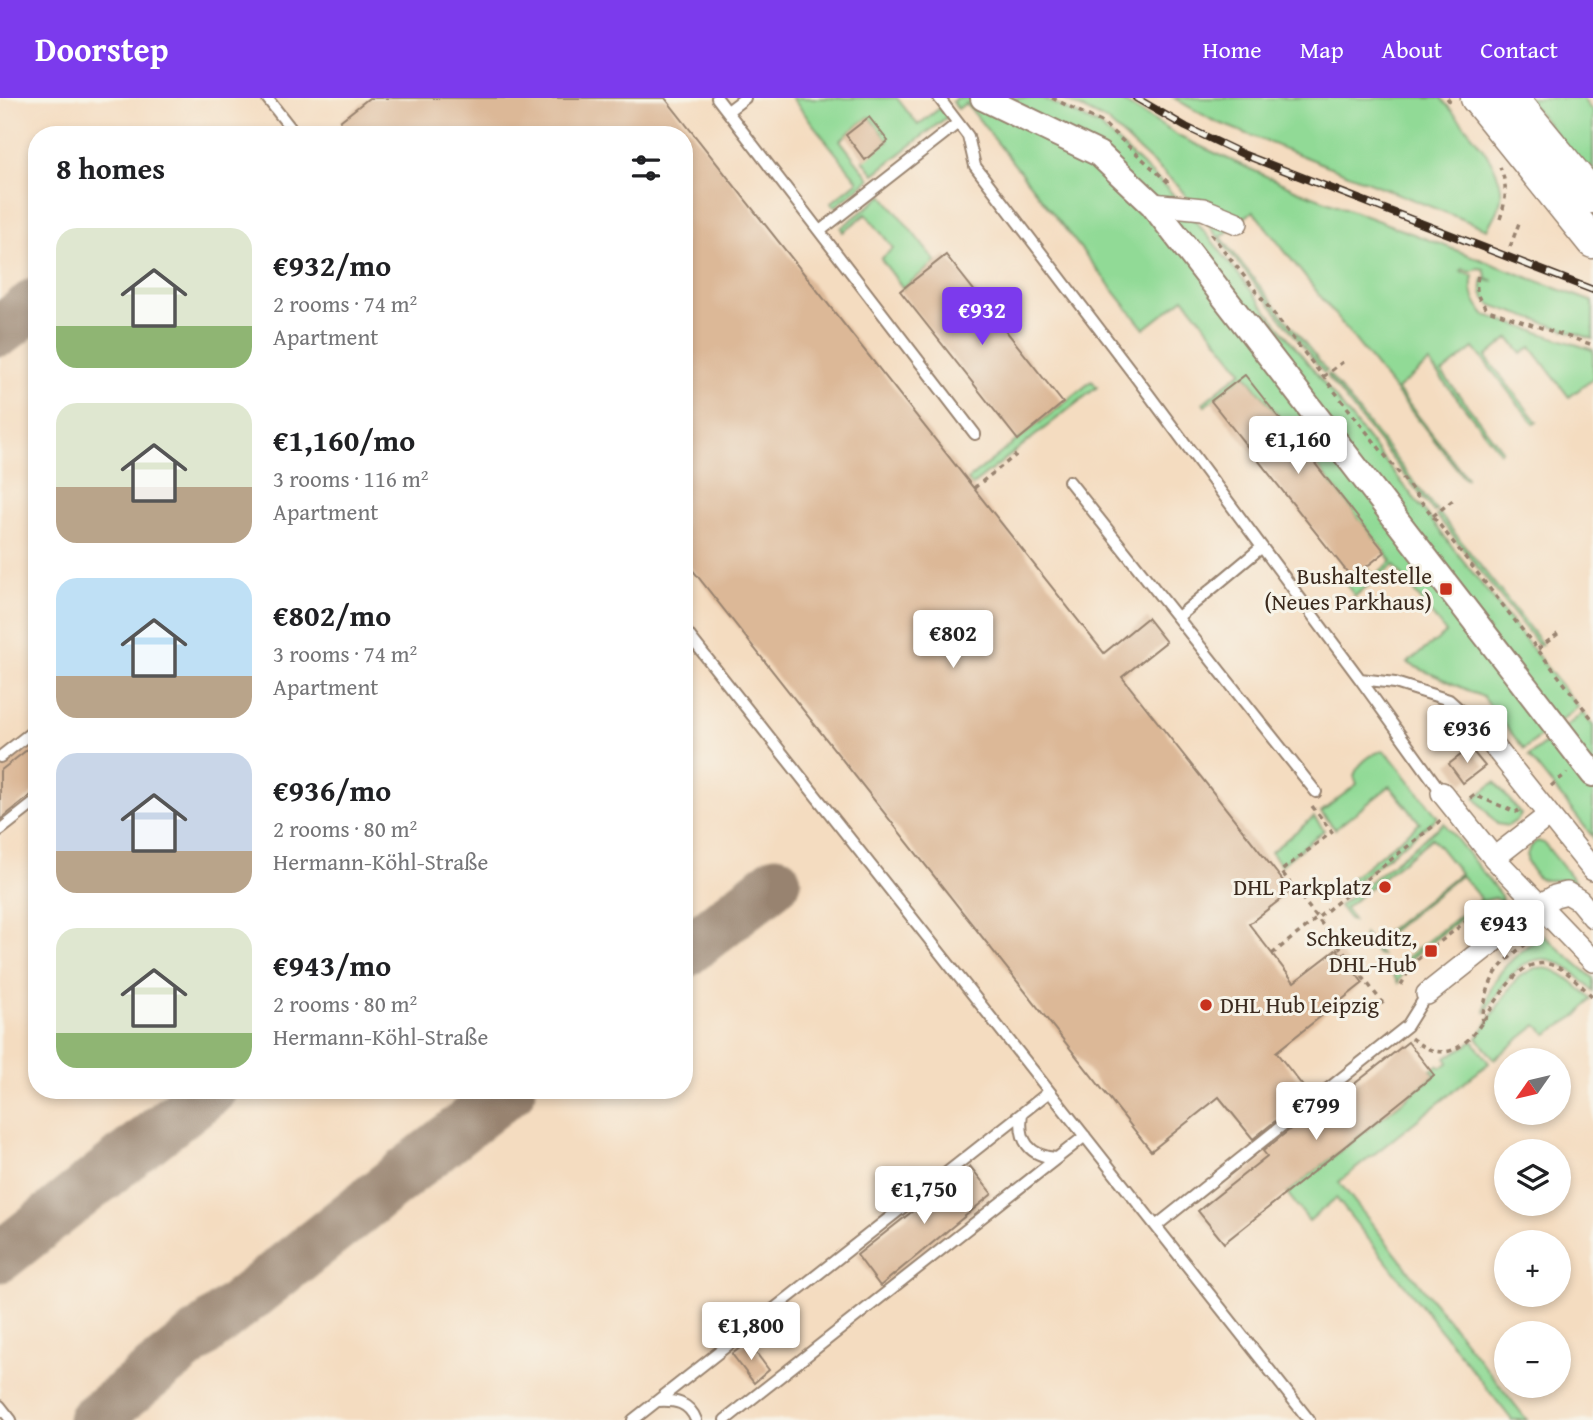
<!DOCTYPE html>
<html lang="en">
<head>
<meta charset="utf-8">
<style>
  :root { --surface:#fff; --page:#f2f2f2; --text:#202124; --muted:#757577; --accent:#7c3aed }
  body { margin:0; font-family:"Gentium Book Plus",serif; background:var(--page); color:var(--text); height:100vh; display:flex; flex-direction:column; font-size:26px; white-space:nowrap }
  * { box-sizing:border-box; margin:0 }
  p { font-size:23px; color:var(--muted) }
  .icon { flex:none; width:38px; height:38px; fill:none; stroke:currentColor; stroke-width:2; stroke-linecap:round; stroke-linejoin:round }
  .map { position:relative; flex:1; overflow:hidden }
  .sheet { position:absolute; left:28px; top:28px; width:665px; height:973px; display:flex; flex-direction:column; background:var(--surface); border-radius:28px; box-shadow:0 4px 10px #0003 }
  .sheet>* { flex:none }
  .needle { width:46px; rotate:236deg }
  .tools { position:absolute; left:1494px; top:950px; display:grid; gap:14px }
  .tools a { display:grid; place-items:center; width:77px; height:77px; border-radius:50%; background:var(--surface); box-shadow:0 4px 10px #0003; font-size:35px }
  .price { position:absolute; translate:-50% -60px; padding:0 16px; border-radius:7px; background:#fff; color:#222; font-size:23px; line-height:46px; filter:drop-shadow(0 2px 4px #0008) }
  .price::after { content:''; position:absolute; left:50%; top:42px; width:21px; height:16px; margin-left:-10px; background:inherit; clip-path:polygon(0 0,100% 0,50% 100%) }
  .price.active { background:var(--accent); color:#fff }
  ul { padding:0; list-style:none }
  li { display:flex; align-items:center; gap:21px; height:175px; padding:0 28px }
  li span { display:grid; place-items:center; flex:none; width:196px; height:140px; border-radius:21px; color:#555 }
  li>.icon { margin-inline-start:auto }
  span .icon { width:84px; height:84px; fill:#fffc; stroke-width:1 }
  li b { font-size:30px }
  h2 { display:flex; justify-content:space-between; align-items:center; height:84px; padding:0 28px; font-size:30px }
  header { display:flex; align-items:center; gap:42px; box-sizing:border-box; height:98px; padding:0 35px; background:var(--accent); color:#fff }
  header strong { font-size:33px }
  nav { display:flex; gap:38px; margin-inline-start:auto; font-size:24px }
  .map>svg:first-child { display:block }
  .green { fill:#91da96; stroke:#66825a; stroke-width:2 }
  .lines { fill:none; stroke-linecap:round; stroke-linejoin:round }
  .taxiway { stroke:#98836f; stroke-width:51 }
  .building { fill:#dcb897 }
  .service-casing { stroke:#98836f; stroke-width:14 }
  .minor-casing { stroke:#98836f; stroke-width:24 }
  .tertiary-casing { stroke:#98836f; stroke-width:28 }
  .primary-casing { stroke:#98836f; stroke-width:35 }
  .path { stroke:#98836f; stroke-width:3.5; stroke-dasharray:5 5; stroke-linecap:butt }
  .service { stroke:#fff; stroke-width:10 }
  .minor { stroke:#fff; stroke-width:21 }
  .tertiary { stroke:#fff; stroke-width:24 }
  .primary { stroke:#fff; stroke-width:32 }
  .rail-casing { stroke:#3b2a1e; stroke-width:8 }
  .rail { stroke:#f7f3e8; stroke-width:5; stroke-dasharray:16; stroke-linecap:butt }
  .poi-dot { fill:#c8321e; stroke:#f7f3e8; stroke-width:2.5 }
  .labels { text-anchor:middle; stroke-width:6; stroke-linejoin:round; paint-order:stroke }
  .poi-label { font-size:23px; fill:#3b2a1e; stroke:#f7f3e8; text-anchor:end }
</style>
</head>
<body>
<header>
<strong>Doorstep</strong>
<nav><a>Home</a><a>Map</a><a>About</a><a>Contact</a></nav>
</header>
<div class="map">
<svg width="1593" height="1322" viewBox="0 0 1593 1322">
  <rect width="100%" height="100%" fill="#f7f3e8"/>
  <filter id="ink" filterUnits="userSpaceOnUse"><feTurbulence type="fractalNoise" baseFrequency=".0143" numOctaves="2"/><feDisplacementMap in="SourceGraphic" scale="14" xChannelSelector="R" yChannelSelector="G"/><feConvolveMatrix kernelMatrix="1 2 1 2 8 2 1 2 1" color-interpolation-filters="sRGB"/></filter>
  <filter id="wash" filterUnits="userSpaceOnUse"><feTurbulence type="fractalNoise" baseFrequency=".00686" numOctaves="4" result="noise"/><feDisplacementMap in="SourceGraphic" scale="28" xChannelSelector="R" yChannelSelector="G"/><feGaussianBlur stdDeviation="1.57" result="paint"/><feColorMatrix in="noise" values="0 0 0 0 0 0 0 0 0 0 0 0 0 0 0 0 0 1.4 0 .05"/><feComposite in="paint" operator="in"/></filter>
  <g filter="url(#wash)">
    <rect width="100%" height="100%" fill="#f4dcc0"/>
    <path class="green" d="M792 0H897L918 27 940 10 947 19 874 76 863 62 888 43 869 19 840 42 870 81 836 108H833L831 105 858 83Z
      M957 0H1042L1100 28 1170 93 1213 144 1578 609 1524 651 1483 599 1407 565 1446 535 1394 467 1355 498 1345 485 1366 468 1374 478 1392 463 1246 277 1205 308 1203 305 1242 273 1184 200 1144 231 966 5 958 11 952 4Z
      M1061 0H1117L1182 40 1297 92 1593 204V241L1491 207C1482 198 1480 194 1483 181L1494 184 1487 181 1484 171 1478 170 1471 174 1463 171 1461 173 1473 178C1469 194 1475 205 1485 217L1593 252V281L1569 299 1531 249 1522 256 1509 240 1486 259 1537 324 1534 326 1474 250 1442 275 1502 352 1500 354 1429 265 1397 291 1467 380 1465 381 1253 113 1221 139 1327 273 1324 275 1178 88 1107 23Z
      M1174 0H1441C1461 25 1506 67 1501 101 1499 111 1492 122 1487 131L1212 22Z
      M1526 0H1582L1593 14V81Z
      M883 97 936 164 903 190 881 161 893 150 866 116 843 134 841 130Z
      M1329 276 1437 413 1434 414 1327 278Z
      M1092 283 1097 289 971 388 967 382Z
      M1439 415 1542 546 1539 548 1437 418Z
      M1583 615 1593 628V739L1529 658Z
      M1383 653 1389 657 1438 719 1333 801 1323 789V785L1333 795 1420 725 1390 688 1335 731 1321 714 1357 686 1354 678C1357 667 1371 655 1383 653Z
      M1495 684 1521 716 1517 722 1508 728 1497 726 1475 700Z
      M1314 719 1324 732 1281 767 1271 754Z
      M1444 725 1501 798 1502 804 1495 800 1483 803 1409 862 1398 885 1393 877 1396 874 1393 870 1481 801 1461 777 1374 847 1381 857 1377 856 1363 839 1364 836 1372 845 1460 775 1432 740 1345 810 1353 822 1349 821 1339 808Z
      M1537 743 1544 745 1576 785C1562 778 1553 785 1541 781 1536 780 1535 777 1533 773 1524 762 1525 752 1537 743Z
      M1542 836 1593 880V893C1583 884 1572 871 1559 865 1523 848 1501 890 1485 915 1488 877 1514 859 1542 836Z
      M1535 870C1560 868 1574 886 1591 901L1578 917 1547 936 1537 927 1494 961 1477 940 1514 884 1520 878Z
      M1473 943 1489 965 1339 1084 1527 1322H1512L1336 1100 1309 1123 1287 1095 1433 979 1435 976 1431 972 1438 967 1441 970 1449 964 1446 960C1454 953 1464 950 1473 943Z"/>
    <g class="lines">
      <path class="taxiway" d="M0 233 37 204
        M684 855 776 783
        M0 1159 211 992
        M93 1322 510 992"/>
    </g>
    <g id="blocks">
      <path class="building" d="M369 0H665L1104 555 1147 520 1166 544 1122 579 1291 793 1249 826 1294 884 1337 851 1363 885 1276 954 1309 996 1253 1041 1219 999 1151 1053 684 461V37H350L340 23Z
        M869 19 888 43 865 62 846 37Z
        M946 157 1063 305 1018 342 900 193Z
        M1245 277 1385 454 1352 480 1211 303Z
        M37 644V692L0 722V673Z
        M1470 650 1485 668 1463 685 1449 666Z
        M1408 944 1434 977 1224 1145 1198 1113 1267 1058 1263 1053 1319 1008 1321 1012Z
        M970 1068 992 1096 880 1188 857 1157Z
        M748 1244 769 1272 754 1285 732 1256Z"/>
    </g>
  </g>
  <g filter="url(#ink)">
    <use href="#blocks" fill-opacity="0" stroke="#98836f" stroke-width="2"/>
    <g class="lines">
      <defs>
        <path id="service" d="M267 0 296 37
          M717 0 975 336
          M939 0 968 38 975 68 1135 278 1360 581 1395 585 1449 602 1478 628
          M728 13 745 0
          M820 133 958 25
          M1069 383 1316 694
          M1178 519 1262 449
          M684 531 1309 1322
          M1360 581 1442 695
          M0 659 37 630
          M0 732 37 703
          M1022 1016C1018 1042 1029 1058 1056 1060
          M1156 1128 1407 928 1427 896
          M658 1303C675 1302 689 1304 696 1322
          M0 1308 11 1322
          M633 1322 1049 994
          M725 1322 1085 1038"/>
        <path id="minor" d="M1152 106 1203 111 1237 125
          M1478 628 1593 772
          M1442 695 1494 760 1593 863
          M1494 760 1549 717
          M1427 896 1538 808 1555 798 1567 795 1579 802 1593 819"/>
        <path id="tertiary" d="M983 0 1099 56 1152 106 1593 676"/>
        <path id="primary" d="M1477 0 1593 144
          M1512 0 1593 99"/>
      </defs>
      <use href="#service" class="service-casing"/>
      <use href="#minor" class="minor-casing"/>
      <use href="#tertiary" class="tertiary-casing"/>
      <use href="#primary" class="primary-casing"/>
      <path class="path" d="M1052 0 1103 25 1171 87
        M1447 0 1453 8
        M1500 121C1506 103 1508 88 1500 69
        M1211 136 1593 622
        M1510 149 1519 125
        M1478 178C1475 193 1477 201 1488 212L1593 247
        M1323 279 1344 263
        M974 390 1016 357
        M1433 418 1453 402
        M1538 551 1559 535
        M1551 688 1567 675
        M1470 700 1474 697 1516 714 1519 712
        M1312 708 1332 734 1281 773 1385 908
        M1272 856 1441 722
        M1401 887 1413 865 1488 806
        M1482 925C1487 872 1501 866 1540 835
        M1411 940C1485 1000 1491 844 1555 868 1570 874 1582 889 1593 899"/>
      <use href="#service" class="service"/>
      <use href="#minor" class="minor"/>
      <use href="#tertiary" class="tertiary"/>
      <use href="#primary" class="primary"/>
      <defs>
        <path id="rail" d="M1136 0 1186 29 1245 57 1593 192"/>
      </defs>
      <use href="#rail" class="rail-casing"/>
      <use href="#rail" class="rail"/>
    </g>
  </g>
  <g class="poi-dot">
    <rect x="1439" y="484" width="14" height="14" rx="3.5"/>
    <circle cx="1385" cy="789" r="7"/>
    <rect x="1424" y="846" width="14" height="14" rx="3.5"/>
    <circle cx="1206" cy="907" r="7"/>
  </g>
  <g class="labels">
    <g class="poi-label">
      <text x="1432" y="486">Bushaltestelle<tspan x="1432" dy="26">(Neues Parkhaus)</tspan></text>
      <text x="1371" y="797">DHL Parkplatz</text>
      <text x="1417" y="848">Schkeuditz,<tspan x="1417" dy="26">DHL-Hub</tspan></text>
      <text x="1220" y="915" text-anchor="start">DHL Hub Leipzig</text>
    </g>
  </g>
</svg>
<div class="tools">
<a><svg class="needle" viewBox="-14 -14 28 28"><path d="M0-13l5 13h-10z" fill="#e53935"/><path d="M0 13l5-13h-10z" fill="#757577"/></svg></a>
<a><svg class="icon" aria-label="layers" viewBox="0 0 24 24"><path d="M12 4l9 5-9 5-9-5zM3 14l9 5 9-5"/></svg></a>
<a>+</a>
<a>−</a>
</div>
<b class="price active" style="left:982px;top:249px">€932</b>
<b class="price" style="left:1298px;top:378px">€1,160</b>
<b class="price" style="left:953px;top:572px">€802</b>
<b class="price" style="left:1467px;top:667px">€936</b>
<b class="price" style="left:1504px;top:862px">€943</b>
<b class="price" style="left:1316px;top:1044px">€799</b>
<b class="price" style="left:924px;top:1128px">€1,750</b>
<b class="price" style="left:751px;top:1264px">€1,800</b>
<section class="sheet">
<h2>8 homes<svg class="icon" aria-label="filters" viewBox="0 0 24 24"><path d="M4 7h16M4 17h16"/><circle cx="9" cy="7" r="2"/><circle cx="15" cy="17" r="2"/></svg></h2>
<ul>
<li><span style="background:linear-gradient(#dfe7d0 70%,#8fb573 0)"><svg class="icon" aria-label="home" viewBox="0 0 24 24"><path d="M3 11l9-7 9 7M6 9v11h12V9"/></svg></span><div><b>€932/mo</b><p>2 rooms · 74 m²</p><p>Apartment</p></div></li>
<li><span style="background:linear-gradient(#dfe7d0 60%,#b9a48a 0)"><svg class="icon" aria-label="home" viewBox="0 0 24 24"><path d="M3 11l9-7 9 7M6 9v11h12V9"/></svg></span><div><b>€1,160/mo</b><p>3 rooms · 116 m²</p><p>Apartment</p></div></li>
<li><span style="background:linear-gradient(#bfe0f5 70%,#b9a48a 0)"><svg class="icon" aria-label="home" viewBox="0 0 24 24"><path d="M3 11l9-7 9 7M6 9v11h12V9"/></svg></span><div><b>€802/mo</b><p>3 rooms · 74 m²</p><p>Apartment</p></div></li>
<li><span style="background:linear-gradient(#c9d6e8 70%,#b9a48a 0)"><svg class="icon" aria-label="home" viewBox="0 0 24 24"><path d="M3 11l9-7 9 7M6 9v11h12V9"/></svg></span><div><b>€936/mo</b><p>2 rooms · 80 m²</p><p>Hermann-Köhl-Straße</p></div></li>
<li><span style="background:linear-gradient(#dfe7d0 75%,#8fb573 0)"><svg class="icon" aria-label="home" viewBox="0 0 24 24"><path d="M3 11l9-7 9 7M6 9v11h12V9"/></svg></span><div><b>€943/mo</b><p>2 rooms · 80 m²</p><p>Hermann-Köhl-Straße</p></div></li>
</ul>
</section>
</div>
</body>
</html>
